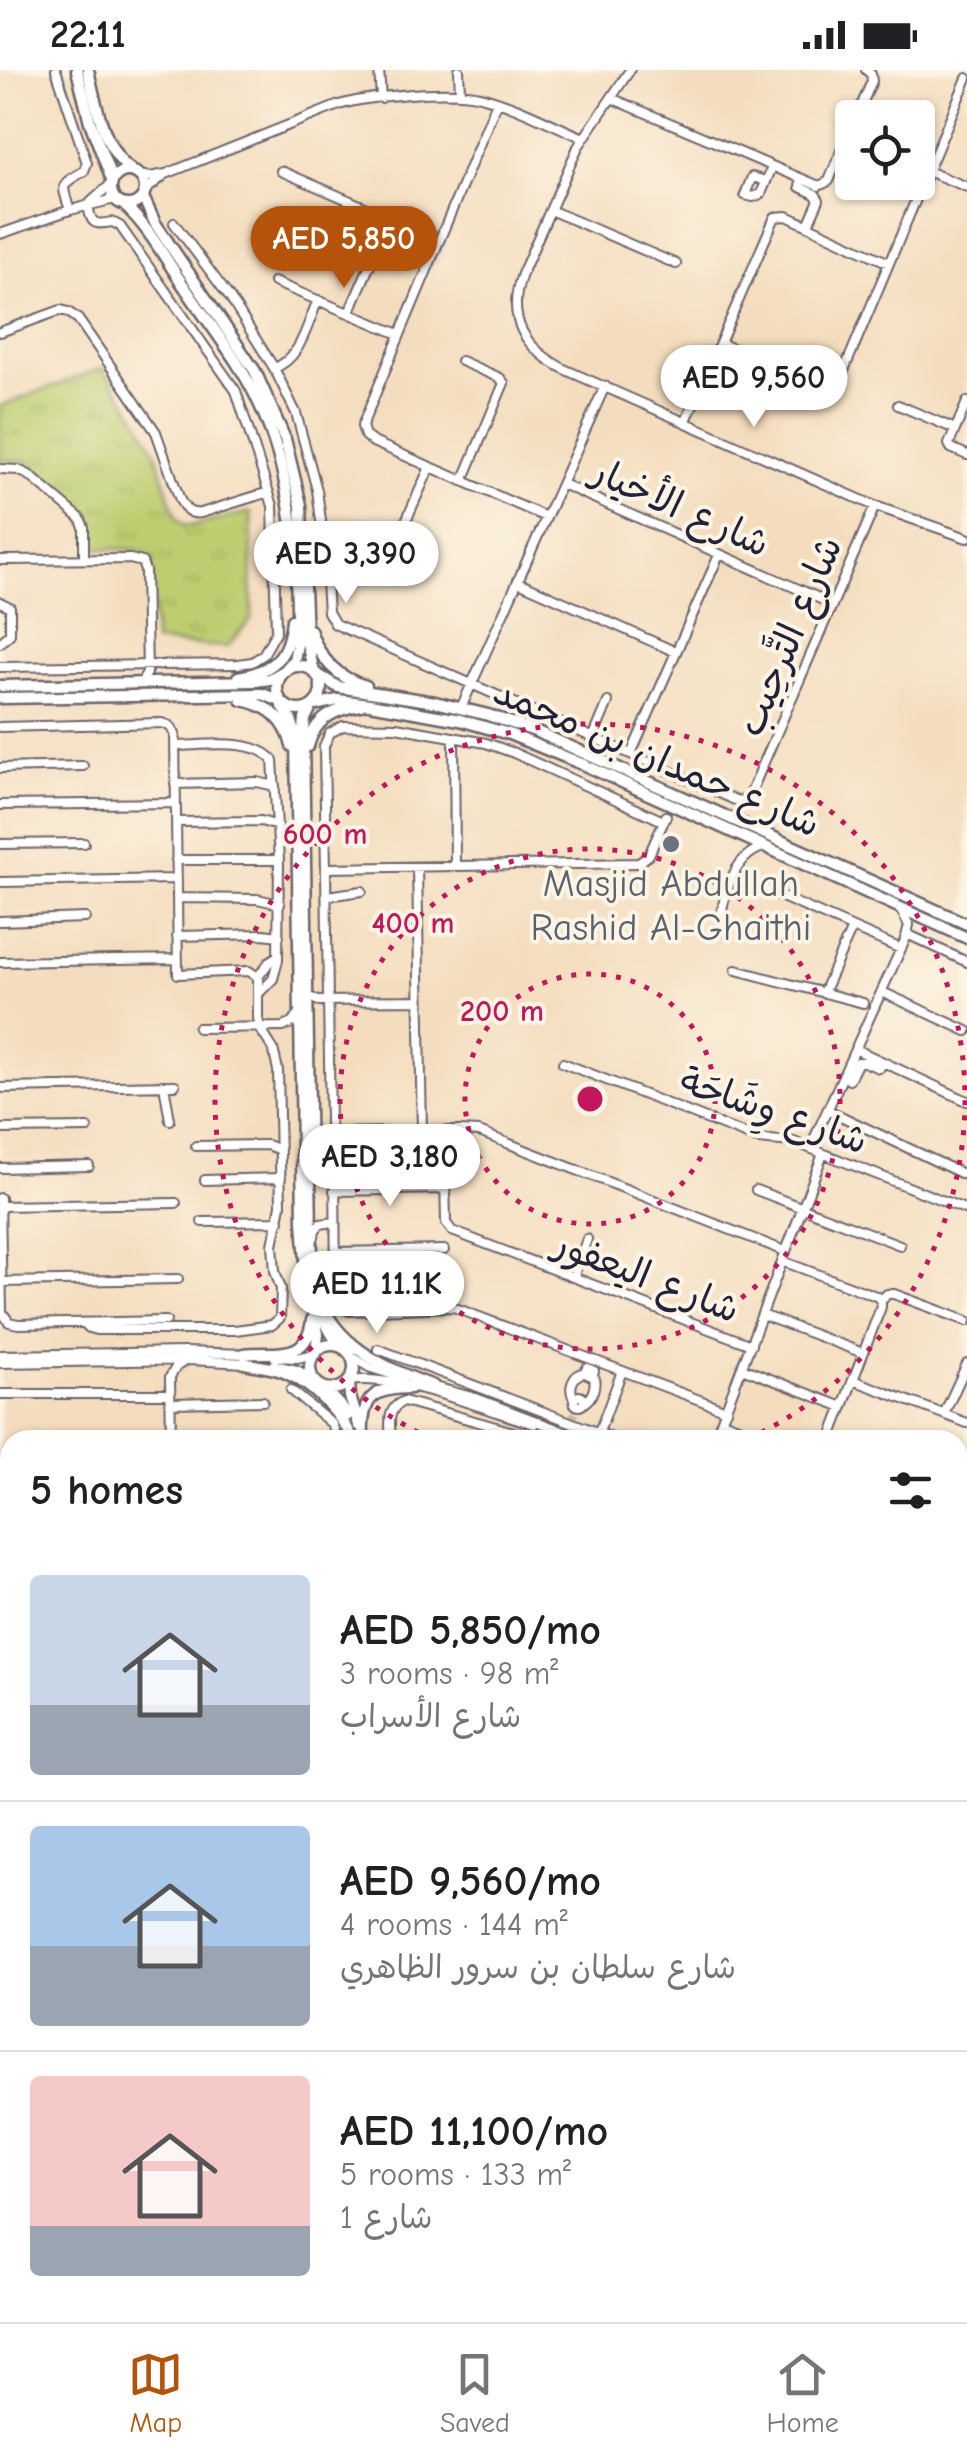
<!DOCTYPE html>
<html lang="en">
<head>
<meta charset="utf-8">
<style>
  :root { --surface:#fff; --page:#f2f2f2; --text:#202124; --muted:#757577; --line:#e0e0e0; --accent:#b45309 }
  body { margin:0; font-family:"Comic Neue","Playpen Sans Arabic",sans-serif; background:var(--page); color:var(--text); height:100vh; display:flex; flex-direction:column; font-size:38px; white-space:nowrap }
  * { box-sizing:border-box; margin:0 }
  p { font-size:32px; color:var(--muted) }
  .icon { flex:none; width:55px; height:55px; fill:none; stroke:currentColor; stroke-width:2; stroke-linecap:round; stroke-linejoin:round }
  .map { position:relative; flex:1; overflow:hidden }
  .details { position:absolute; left:0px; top:1360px; width:968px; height:892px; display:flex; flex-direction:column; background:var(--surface); border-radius:30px 30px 0 0; box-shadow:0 2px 8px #0004 }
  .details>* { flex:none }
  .fabs { position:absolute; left:835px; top:30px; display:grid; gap:20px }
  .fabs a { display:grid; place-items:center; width:100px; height:100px; border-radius:10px; background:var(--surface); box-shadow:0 2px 8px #0004; font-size:50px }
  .price { position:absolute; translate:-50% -85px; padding:0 22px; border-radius:35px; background:#fff; color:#222; font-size:32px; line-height:65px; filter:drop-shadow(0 2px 5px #0008) }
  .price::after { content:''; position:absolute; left:50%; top:60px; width:30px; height:22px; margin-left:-15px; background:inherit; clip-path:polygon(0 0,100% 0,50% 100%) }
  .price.on { background:var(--accent); color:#fff }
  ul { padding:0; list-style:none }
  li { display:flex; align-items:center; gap:30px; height:250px; padding:0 30px }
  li+li { border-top:2px solid var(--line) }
  li span { display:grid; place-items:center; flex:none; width:280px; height:200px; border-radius:10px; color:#555 }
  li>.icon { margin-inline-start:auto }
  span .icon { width:120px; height:120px; fill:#fffc; stroke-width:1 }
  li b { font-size:42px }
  h2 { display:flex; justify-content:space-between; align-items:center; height:120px; padding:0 30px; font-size:42px }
  .status { display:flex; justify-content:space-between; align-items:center; height:70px; padding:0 50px; background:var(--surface); direction:ltr }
  .status svg { height:28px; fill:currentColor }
  .tabs { display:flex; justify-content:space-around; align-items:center; height:140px; border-top:2px solid var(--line); background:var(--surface); font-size:28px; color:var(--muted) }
  .tabs a { display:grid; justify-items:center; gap:5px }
  .tabs .on { color:var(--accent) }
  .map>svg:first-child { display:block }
  .grass { fill:url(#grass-tufts); stroke:#707856; stroke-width:2.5 }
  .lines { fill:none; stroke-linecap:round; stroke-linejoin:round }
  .stream { stroke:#46b5be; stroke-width:2.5 }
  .minor-tunnel { stroke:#cab8a4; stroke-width:8; stroke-dasharray:8 4; stroke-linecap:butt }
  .minor-casing { stroke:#6c6369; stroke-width:12 }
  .major-casing { stroke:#6c6369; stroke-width:15 }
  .minor { stroke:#fff; stroke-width:8 }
  .major { stroke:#fff; stroke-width:10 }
  .ring { fill:none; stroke:#c2185b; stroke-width:5; stroke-dasharray:5 10 }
  .worship-dot { fill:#6b7280; stroke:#fcf5e5; stroke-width:4 }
  .labels { text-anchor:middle; stroke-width:8; stroke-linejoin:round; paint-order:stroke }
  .street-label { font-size:38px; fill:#22223b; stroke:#fcf5e5 }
  .worship-label { font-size:38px; fill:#5b616d; stroke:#fcf5e5 }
  .centre { fill:#c2185b; stroke:#fcf5e5; stroke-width:5 }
  .ring-label { font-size:30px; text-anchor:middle; font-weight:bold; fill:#c2185b; stroke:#fcf5e5; stroke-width:8; stroke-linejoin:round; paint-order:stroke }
</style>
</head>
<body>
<div class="status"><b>22:11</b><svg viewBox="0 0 49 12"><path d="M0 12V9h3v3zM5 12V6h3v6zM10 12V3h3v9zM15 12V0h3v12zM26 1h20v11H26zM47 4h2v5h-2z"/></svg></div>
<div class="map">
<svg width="967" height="2252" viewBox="0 0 967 2252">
  <defs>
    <pattern id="grass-tufts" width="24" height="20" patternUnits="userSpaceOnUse" patternTransform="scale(2.5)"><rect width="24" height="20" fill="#becd70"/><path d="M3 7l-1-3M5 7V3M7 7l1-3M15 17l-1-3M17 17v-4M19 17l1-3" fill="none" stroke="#a3b062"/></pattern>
  </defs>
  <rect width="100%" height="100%" fill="#fcf5e5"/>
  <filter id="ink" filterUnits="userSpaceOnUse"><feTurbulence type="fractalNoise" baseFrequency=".01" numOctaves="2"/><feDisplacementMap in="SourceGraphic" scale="20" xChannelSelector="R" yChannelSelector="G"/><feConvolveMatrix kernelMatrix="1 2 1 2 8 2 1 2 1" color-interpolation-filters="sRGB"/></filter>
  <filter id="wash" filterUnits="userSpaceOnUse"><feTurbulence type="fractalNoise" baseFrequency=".0048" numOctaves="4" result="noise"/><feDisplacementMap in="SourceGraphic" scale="40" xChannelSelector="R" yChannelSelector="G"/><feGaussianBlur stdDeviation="2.25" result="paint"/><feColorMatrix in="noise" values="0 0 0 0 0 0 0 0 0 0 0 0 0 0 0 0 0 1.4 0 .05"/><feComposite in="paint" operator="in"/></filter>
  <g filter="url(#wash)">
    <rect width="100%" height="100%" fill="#f4ddbe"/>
    <path class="grass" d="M103 298 137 347 156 383 176 447 183 455 191 456 251 442 252 548 227 577 154 572 152 489C139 473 114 482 94 478L91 473V445L26 391 0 390V336Z"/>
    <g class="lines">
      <path class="stream" d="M958 1914H967
        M0 2004 10 2003"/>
    </g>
  </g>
  <g filter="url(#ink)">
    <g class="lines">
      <path class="minor-tunnel" d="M573 1347 575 1343"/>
      <defs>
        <path id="minor" d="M56 0 87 93 84 101C60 115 61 113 70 140
          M379 0 381 28
          M459 0 460 23
          M630 0 578 77 522 204C505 250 525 279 566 300L875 436 967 468
          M611 28 819 116 829 111 852 54
          M497 32 362 356 365 366 373 372 546 447
          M856 48 872 11 871 4 866 0
          M281 101 376 142 386 150 385 160 349 243
          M927 101 967 117
          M139 105 150 107 166 104 339 35C370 26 449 18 480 26 516 35 550 54 584 68
          M801 109 800 117 815 124 819 130 808 155
          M766 111 752 107 745 125 753 127 761 124 772 97
          M145 121 162 107
          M91 132 110 115
          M550 140 676 194
          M174 153 230 228 274 298 296 343 317 420 323 466 328 542 335 554 735 730 742 731 749 727 875 436
          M0 164 70 140 115 129
          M274 212 399 264
          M0 262 61 240 68 242 78 249 156 362 180 430C185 439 190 445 201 443L269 422
          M720 273 825 319 837 317 967 8
          M461 291 500 308 504 313 463 411
          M274 298C301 289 307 254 318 230
          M967 332 949 374 951 378 967 385
          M898 335 955 359
          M686 351 775 147 787 146 889 193
          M0 399 18 400 29 405 80 448 84 457V489
          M562 414 832 534
          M0 490 130 489 142 492 145 501 147 603 141 613
          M384 500 430 397
          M519 512 676 582
          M0 532 10 537V564L0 573
          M0 597 238 594 252 592 263 585 276 562 273 436 236 321 120 156 112 152C93 156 91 153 88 135
          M461 638 605 316
          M0 657 162 653 170 656 175 664 178 904 249 901 258 907
          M454 667 455 796
          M593 668 608 632
          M175 676C202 676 254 667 273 690L279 790 278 890 273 909 258 924
          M631 684 719 485
          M0 698 83 696
          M175 714 257 712 275 716
          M0 735 176 733
          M663 751 514 683 486 673 396 657 343 656 330 663 324 676 330 1053 335 1090 336 1229 339 1236 349 1241 453 1237 726 1340
          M176 752 261 751 278 756
          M0 774 84 773
          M176 790H279
          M417 797 422 1062
          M327 798 639 793 649 785 666 746
          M734 806 901 879
          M0 812 177 809
          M327 826 362 821
          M177 828 257 829 280 834
          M0 851 85 848
          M720 861C721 832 732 785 764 777
          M907 864 967 892
          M177 866 263 864 279 866
          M0 892 178 889
          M736 900 863 933
          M882 922 967 961
          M823 923 852 858
          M308 926 318 931 419 930
          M198 958 283 957 292 953 299 944
          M855 979 967 1031
          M563 993 757 1069 794 1072 967 1140
          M849 1010 858 992H864L879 998 884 993
          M164 1015 170 1050
          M0 1018 175 1015
          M828 1040 967 1106
          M0 1059 88 1058
          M444 1061 446 1153 452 1161 751 1275
          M332 1063 459 1061 479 1062 785 1181
          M196 1076 267 1075 280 1080
          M810 1078 905 870 909 855 902 842
          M0 1098 89 1096
          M205 1110 281 1108
          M756 1120 900 1175
          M334 1121 445 1119
          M0 1128 2 1242 9 1252 18 1254 166 1251
          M0 1136 176 1133
          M202 1152 279 1151
          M314 1167 315 1160 320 1154 335 1152
          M335 1182 444 1180
          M782 1191 876 1226 881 1230V1237L830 1370
          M573 1207 587 1169
          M1 1212 178 1209
          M881 1230 887 1224H894L967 1251
          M762 1245 863 1283
          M84 1253 89 1258 96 1260H235L272 1255 280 1248 281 1219 275 1201 273 1175 281 1135 278 1000 273 979 261 960 258 949V907L270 891 278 886
          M378 1279 618 1370
          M0 1285 185 1282 246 1284
          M275 1287 297 1288 315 1284
          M352 1287 371 1298 403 1308
          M0 1293 190 1290 245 1293
          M274 1295 297 1300 316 1311
          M587 1298 594 1301 591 1306 585 1303Z
          M742 1298 843 1337
          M853 1310 967 1353
          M350 1311C398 1303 485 1340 534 1354
          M431 1316 476 1328 586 1370
          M291 1320 332 1354 338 1370
          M0 1324H169
          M574 1331a5 5 0 1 1 10 0a5 5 0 1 1-10 0Z
          M574 1329C568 1318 572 1305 585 1302
          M170 1333 263 1331
          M584 1333C593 1327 597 1314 593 1304
          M944 1344 967 1294
          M722 1351 773 1370
          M599 1362 622 1301
          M171 1370 170 1307 176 1297 185 1291
          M391 1370C390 1354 386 1338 404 1331L524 1365
          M714 1370 823 1084
          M958 1498 967 1502
          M958 1508 967 1511
          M958 1514 967 1517
          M0 1517H10
          M0 1664 10 1663
          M958 1698 967 1705
          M0 1746 1 1778
          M0 1853H10
          M0 1953 10 1952
          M958 1977H967
          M0 2023H10
          M2 2117 7 2163 10 2166
          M958 2179H967
          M48 2242 49 2252
          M80 2242 81 2252
          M139 2242 140 2252
          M287 2242 288 2252
          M359 2242 363 2248 388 2246 394 2252
          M605 2242V2252
          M188 2252 224 2250 230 2252
          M295 2252 319 2251
          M521 2252V2242
          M562 2252 563 2242
          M643 2252 644 2242
          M832 2252 833 2242"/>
        <path id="major" d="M77 0 90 52 112 110
          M88 0C95 30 104 82 131 100
          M111 118a17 17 0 1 1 34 0a17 17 0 1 1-34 0Z
          M143 127 155 153 255 301 285 369 301 435 306 569 314 602
          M124 135C150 158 168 194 188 222 212 258 241 293 259 333 294 408 298 494 297 575L294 590 285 600
          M310 560C319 588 337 608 366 616
          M277 618a22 22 0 1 1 44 0a22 22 0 1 1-44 0Z
          M315 603 338 617 435 632 488 645 535 661 967 854
          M238 607C275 601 288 586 292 550
          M0 616 255 611 270 609 284 601
          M0 628 263 624 280 631
          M242 630C269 635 286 650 292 676
          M281 633 291 650 296 665 303 1152 307 1206 318 1264 316 1283
          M314 635 338 630 370 634 460 650 509 664 582 694 967 868
          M311 637 305 649 303 667 311 1162C313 1201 314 1249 343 1278
          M308 676C315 648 335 639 361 635
          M328 1246C350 1283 395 1302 433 1316
          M310 1297a22 22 0 1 1 44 0a22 22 0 1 1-44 0Z
          M244 1284C274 1280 307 1293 312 1250
          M244 1293C257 1296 272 1297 284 1302 314 1315 339 1342 354 1370
          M349 1311 350 1327 359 1355
          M323 1317 340 1335 347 1346
          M363 1368C361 1328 372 1318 411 1318
          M958 1771H967
          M958 1778H967
          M958 1788H967
          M0 1809H10
          M0 1821H10"/>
      </defs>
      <use href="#minor" class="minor-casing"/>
      <use href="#major" class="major-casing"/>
      <use href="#minor" class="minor"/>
      <use href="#major" class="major"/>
    </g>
  </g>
  <g class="ring">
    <circle cx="590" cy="1029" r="125"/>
    <circle cx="590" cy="1029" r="250"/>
    <path d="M432 1369A375 375 0 1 1 748 1369"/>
  </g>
  <circle class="worship-dot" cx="671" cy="774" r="10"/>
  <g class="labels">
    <g class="street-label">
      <text transform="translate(681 437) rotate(24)" y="13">شارع الأخيار</text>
      <text transform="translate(789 566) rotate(-67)" y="13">شارع التَّرحِيب</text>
      <text transform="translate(657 687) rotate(23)" y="13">شارع حمدان بن محمد</text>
      <text transform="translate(774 1040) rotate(19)" y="13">شارع وِشَاحَة</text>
      <text transform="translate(647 1206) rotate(21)" y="13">شارع اليعفور</text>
    </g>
    <g class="worship-label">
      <text x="671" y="826">Masjid Abdullah<tspan x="671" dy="44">Rashid Al-Ghaithi</tspan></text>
    </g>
  </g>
  <circle cx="590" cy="1029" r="15" class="centre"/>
  <g class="ring-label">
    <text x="325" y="774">600 m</text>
    <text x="413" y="863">400 m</text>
    <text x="502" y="951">200 m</text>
  </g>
</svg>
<div class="fabs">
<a><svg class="icon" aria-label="locate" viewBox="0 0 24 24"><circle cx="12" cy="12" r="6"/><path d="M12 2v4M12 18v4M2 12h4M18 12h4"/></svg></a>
</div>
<b class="price on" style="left:344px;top:221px">AED 5,850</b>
<b class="price" style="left:754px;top:360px">AED 9,560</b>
<b class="price" style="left:346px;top:536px">AED 3,390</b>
<b class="price" style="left:390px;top:1139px">AED 3,180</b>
<b class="price" style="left:377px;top:1266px">AED 11.1K</b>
<section class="details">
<h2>5 homes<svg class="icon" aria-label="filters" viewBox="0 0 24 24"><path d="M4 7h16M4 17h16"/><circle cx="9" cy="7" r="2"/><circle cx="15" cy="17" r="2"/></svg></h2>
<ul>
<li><span style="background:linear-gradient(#c9d6e8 65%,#9aa5b1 0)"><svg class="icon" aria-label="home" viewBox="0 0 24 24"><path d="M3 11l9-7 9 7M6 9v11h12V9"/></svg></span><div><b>AED 5,850/mo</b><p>3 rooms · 98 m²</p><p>شارع الأسراب</p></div></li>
<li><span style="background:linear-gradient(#a9c7e8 60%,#9aa5b1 0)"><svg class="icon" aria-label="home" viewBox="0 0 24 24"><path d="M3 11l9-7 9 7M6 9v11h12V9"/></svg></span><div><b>AED 9,560/mo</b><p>4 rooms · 144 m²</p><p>شارع سلطان بن سرور الظاهري</p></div></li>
<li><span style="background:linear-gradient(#f6c9c9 75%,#9aa5b1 0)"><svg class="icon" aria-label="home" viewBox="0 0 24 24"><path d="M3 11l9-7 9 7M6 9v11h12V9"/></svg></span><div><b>AED 11,100/mo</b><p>5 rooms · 133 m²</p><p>شارع 1</p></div></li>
</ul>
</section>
</div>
<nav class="tabs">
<a class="on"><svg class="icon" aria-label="map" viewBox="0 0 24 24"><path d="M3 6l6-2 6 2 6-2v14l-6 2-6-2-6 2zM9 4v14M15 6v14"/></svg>Map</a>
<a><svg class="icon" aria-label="saved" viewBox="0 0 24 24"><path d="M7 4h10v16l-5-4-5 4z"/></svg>Saved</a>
<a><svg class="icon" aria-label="home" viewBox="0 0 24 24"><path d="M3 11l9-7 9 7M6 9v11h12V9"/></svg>Home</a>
</nav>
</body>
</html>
